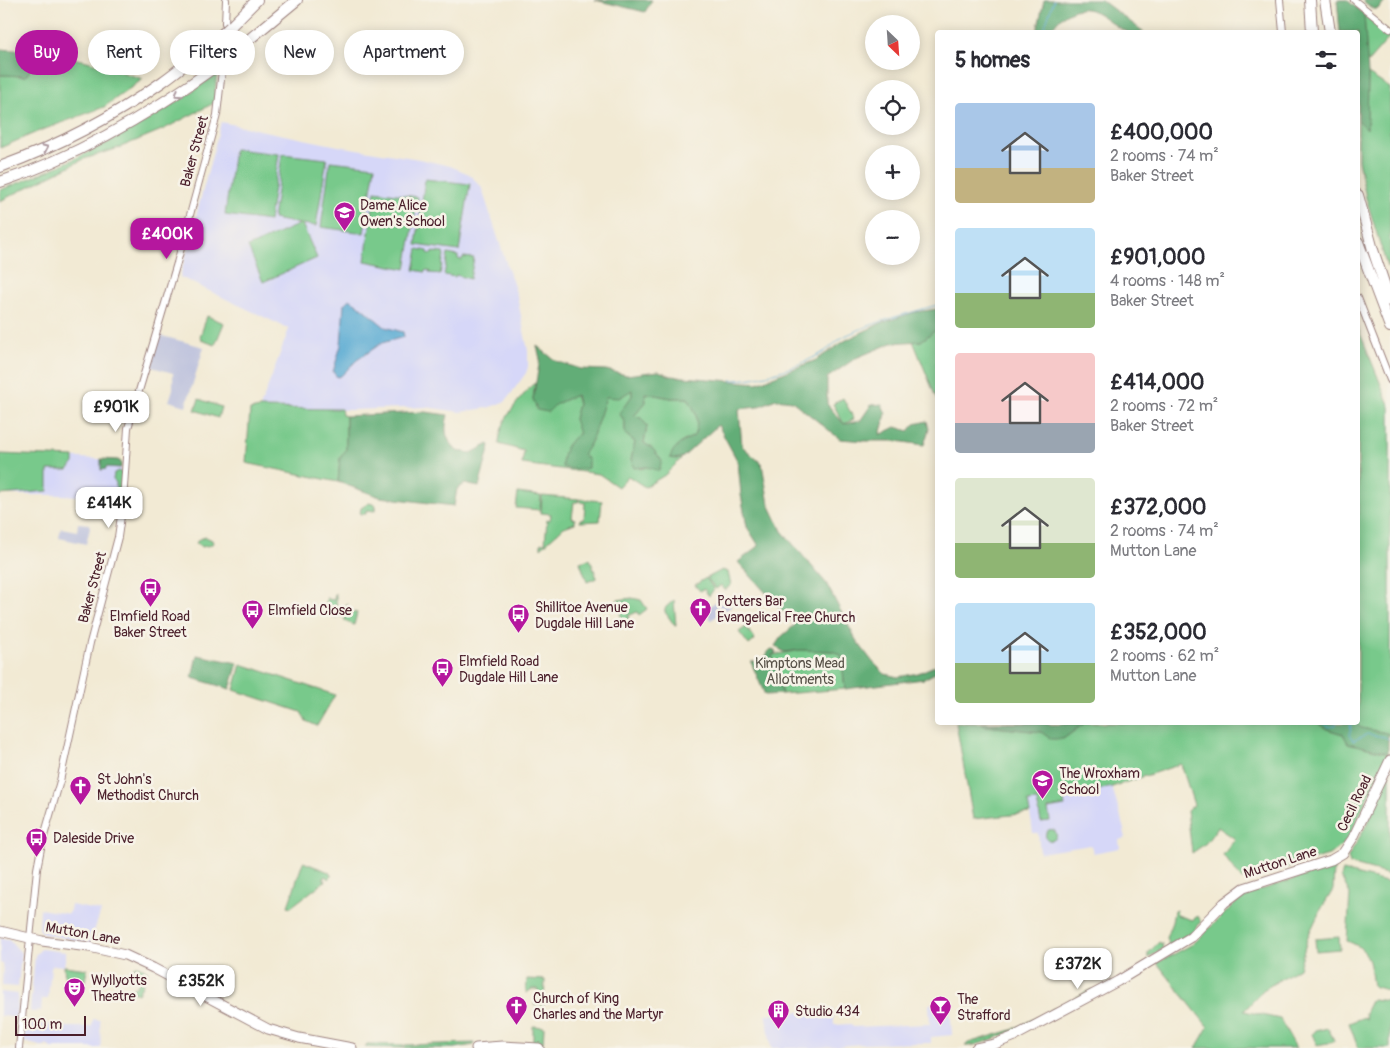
<!DOCTYPE html>
<html lang="en">
<head>
<meta charset="utf-8">
<style>
  :root { --surface:#fff; --page:#f7f7f7; --text:#2b2b33; --muted:#7c7c81; --accent:#b5179e }
  body { margin:0; font-family:Pangolin,sans-serif; background:var(--page); color:var(--text); height:100vh; display:flex; flex-direction:column; font-size:19px; white-space:nowrap }
  * { box-sizing:border-box; margin:0 }
  p { font-size:16px; color:var(--muted) }
  .icon { flex:none; width:28px; height:28px; fill:none; stroke:currentColor; stroke-width:2; stroke-linecap:round; stroke-linejoin:round }
  .map { position:relative; flex:1; overflow:hidden }
  .side { position:absolute; left:935px; top:30px; width:425px; height:695px; display:flex; flex-direction:column; background:var(--surface); border-radius:5px; box-shadow:0 2px 12px #0003 }
  .side>* { flex:none }
  .hud { position:absolute; left:15px; top:30px; width:475px; height:45px; display:flex; gap:10px }
  .needle { width:32px; rotate:155deg }
  .controls { position:absolute; left:865px; top:15px; display:grid; gap:10px }
  .controls a { display:grid; place-items:center; width:55px; height:55px; border-radius:50%; background:var(--surface); box-shadow:0 2px 12px #0003; font-size:25px }
  .scale { position:absolute; left:15px; bottom:12px; width:71px; box-sizing:border-box; padding-left:5px; border:2px solid #4a1f2b; border-top:0; font-size:14px; line-height:18px; white-space:nowrap; color:#4a1f2b; -webkit-text-stroke:4px #f7f3e8; paint-order:stroke }
  .price { position:absolute; translate:-50% -42px; padding:0 11px; border-radius:10px; background:#fff; color:#222; font-size:16px; line-height:32px; filter:drop-shadow(0 1px 2px #0008) }
  .price::after { content:''; position:absolute; left:50%; top:30px; width:15px; height:11px; margin-left:-8px; background:inherit; clip-path:polygon(0 0,100% 0,50% 100%) }
  .price.on { background:var(--accent); color:#fff }
  ul { padding:0; list-style:none }
  li { display:flex; align-items:center; gap:15px; height:125px; padding:0 20px }
  li span { display:grid; place-items:center; flex:none; width:140px; height:100px; border-radius:5px; color:#555 }
  li>.icon { margin-inline-start:auto }
  span .icon { width:60px; height:60px; fill:#fffc; stroke-width:1 }
  li b { font-size:21px }
  h2 { display:flex; justify-content:space-between; align-items:center; height:60px; padding:0 20px; font-size:21px }
  .pill { padding:0 18px; border-radius:22px; background:var(--surface); box-shadow:0 2px 12px #0003; font-size:18px; line-height:45px }
  .pill.on { background:var(--accent); color:#fff }
  .map>svg:first-child { display:block }
  .built { fill:#d6d7f8 }
  .industrial { fill:#bec2dd }
  .green { fill:#78c98b; stroke:#61745b }
  .forest { fill:#62ad77; stroke:#566651 }
  .water { fill:#58aad3; stroke:#51647f }
  .lines { fill:none; stroke-linecap:round; stroke-linejoin:round }
  .stream { stroke:#58aad3; stroke-width:1 }
  .minor-tunnel { stroke:#d0c1b2; stroke-width:6; stroke-dasharray:6 3; stroke-linecap:butt }
  .minor-casing { stroke:#9e8480; stroke-width:8 }
  .major-casing { stroke:#9e8480; stroke-width:11 }
  .highway-casing { stroke:#9e8480; stroke-width:12 }
  .minor { stroke:#fff; stroke-width:6 }
  .major { stroke:#fff; stroke-width:9 }
  .highway { stroke:#fff; stroke-width:10 }
  .highway-bridge-casing { stroke:#9e8480; stroke-width:12; stroke-linecap:butt }
  .highway-bridge { stroke:#fff; stroke-width:10 }
  .oneway { stroke:#ae9aa0 }
  .labels { text-anchor:middle; stroke-width:5; stroke-linejoin:round; paint-order:stroke }
  .street-label { font-size:14px; fill:#4a1f2b; stroke:#f7f3e8 }
  .poi-label { font-size:14px; fill:#4a1f2b; stroke:#f7f3e8; text-anchor:start }
  .park-label { font-size:14px; fill:#585248; stroke:#f7f3e8 }
</style>
</head>
<body>
<div class="map">
<svg width="1390" height="1048" viewBox="0 0 1390 1048">
  <rect width="100%" height="100%" fill="#f7f3e8"/>
  <filter id="ink" filterUnits="userSpaceOnUse"><feTurbulence type="fractalNoise" baseFrequency=".02" numOctaves="2"/><feDisplacementMap in="SourceGraphic" scale="10" xChannelSelector="R" yChannelSelector="G"/><feConvolveMatrix kernelMatrix="1 2 1 2 8 2 1 2 1" color-interpolation-filters="sRGB"/></filter>
  <filter id="wash" filterUnits="userSpaceOnUse"><feTurbulence type="fractalNoise" baseFrequency=".0096" numOctaves="4" result="noise"/><feDisplacementMap in="SourceGraphic" scale="20" xChannelSelector="R" yChannelSelector="G"/><feGaussianBlur stdDeviation="1.12" result="paint"/><feColorMatrix in="noise" values="0 0 0 0 0 0 0 0 0 0 0 0 0 0 0 0 0 1.4 0 .05"/><feComposite in="paint" operator="in"/></filter>
  <g filter="url(#wash)">
    <rect width="100%" height="100%" fill="#f2ead4"/>
    <path class="built" d="M221 122 338 146 419 159 450 166 469 174 481 186 517 296 528 351V367L526 373 505 402 487 408 460 412 426 407 352 410 260 408 289 329 180 277Z
      M0 454 118 460 121 462 120 497 119 499 63 495H0Z
      M956 723 1100 761 1112 787 1120 814 1126 838 1119 840 1120 848 1093 853 1091 845 1040 853 1038 833H1033L1030 813 973 819Z
      M71 905 101 911 90 943 44 934 39 929 40 909 69 914Z
      M0 938 9 939 21 953 18 987 2 986 3 964 0 963Z
      M41 949 66 952V954L64 966 54 965 51 967 48 999H42L41 1011 32 1012 30 1011 35 955Z
      M0 992 18 994 16 1017 0 1016Z
      M950 1003 952 1035 931 1037V1043L863 1044 812 1048H771L766 1015 833 1009 834 1025 851 1024 853 1027 930 1024 929 1004Z
      M93 1019 100 1020 101 1048H52L46 1045 45 1047 24 1042 25 1021 67 1027H89L92 1026Z"/>
    <path class="industrial" d="M158 335 204 347 186 406 169 401 173 389V373L148 366Z
      M78 523 89 524 90 528 86 544 59 538 61 528 77 531Z
      M734 598 735 603 730 604 731 607 711 620 705 609 717 601 719 604Z"/>
    <path class="green" d="M1364 15 1390 34V37L1367 63Z
      M43 52 87 61 143 79 104 107 37 132 0 148V75L26 76Z
      M217 73 214 103 164 129 116 149 84 159 0 201V190C77 161 152 124 217 73Z
      M1368 74 1390 88V263L1387 267 1366 198 1358 160V120L1367 128Z
      M234 149 279 154 269 221 225 215Z
      M282 154 327 159 316 226 302 224 317 258 263 282 248 247 300 224 273 219Z
      M330 161 375 166 364 233 321 227Z
      M425 179 470 184 459 251 416 245Z
      M375 191 418 197 406 269 365 261Z
      M418 249 428 251V253L432 254 433 252 443 253 444 256 440 274 429 273 430 271 426 270 425 272 414 270Z
      M448 254 458 256V259L462 260 463 257 474 258 470 279 456 275 455 277 444 275Z
      M207 316 224 323 215 345 201 340 200 337Z
      M1358 328 1390 407V736L1387 733 1361 728 1356 723 1358 722Z
      M937 329V400L913 341H921Z
      M535 383 533 399 548 411 556 404 575 395 578 404 574 419 577 423 583 455 591 442 606 396 632 390V396L620 413 625 422V434L635 442 631 460 640 469 647 467 653 449 644 443 647 426 641 418 634 416 646 402 645 393 671 398H688C696 413 700 419 694 436L682 442 676 459 683 457 665 475 645 487 628 476 618 487 599 474 522 464 524 451 499 444C500 420 516 404 531 386Z
      M843 398 854 419 844 424 833 404Z
      M199 399 221 407 218 418 195 410Z
      M260 408 341 409 342 415 346 416V450L340 458 338 482 246 463 250 410Z
      M0 454 74 457V463L68 470H48V491L0 495Z
      M118 471 122 473 120 497 118 499 112 496V495L116 496V482L113 480 114 473Z
      M518 493 541 496 540 510 516 508Z
      M542 496 579 499 578 502H574L572 518 575 519V523L564 527 541 548V543H545L547 520H550L551 514 541 513Z
      M580 499 602 501 600 521 580 522V519H584L585 503 580 502Z
      M369 503 376 505 375 511 366 510V514H360L361 508Z
      M206 537 212 540 213 543 211 545 202 547 196 543 199 539Z
      M590 559 597 578 587 582 580 562Z
      M722 570 728 572 731 585 725 590 721 585 716 589 707 578Z
      M706 578 714 589 709 596 704 589 700 591 695 585Z
      M335 593 336 596 337 619 331 614 324 613 327 597 328 599 334 600Z
      M632 598 641 600 647 609 639 615 637 612 628 616 629 620 623 623 617 600Z
      M674 600 676 626H675L665 612V608Z
      M348 604 346 608 351 614 353 612 357 613 354 625 344 621 346 619 340 616 339 608Z
      M746 627 755 640 749 645 739 632Z
      M801 650 833 651 842 655 845 689 782 694 772 655Z
      M241 664 335 695 317 726 306 721 301 712 234 690Z
      M956 723H982L986 726 1041 732 1063 739 1085 723H1319L1320 725 1327 729 1343 734 1348 743 1388 753 1348 840 1329 855 1242 880 1223 855 1235 839 1218 827 1205 844 1192 853 1187 811 1194 805 1181 764 1112 787 1063 797 1065 806 1048 809 1050 821 1041 822 1037 801 1028 802 1030 813 973 819Z
      M1390 772V875L1350 864 1348 857 1366 826Z
      M1045.5 835a5.5 5.5 0 1 1 11 0a5.5 5.5 0 1 1-11 0Z
      M303 862 329 872 332 875 328 879 326 876 323 878 325 881 291 907 288 906Z
      M1334 868 1333 890 1320 911 1308 936 1299 968 1263 990 1244 1011 1280 1019 1296 1048H1196L1208 1027 1157 963 1193 944 1240 899 1248 894 1323 870Z
      M1343 871 1390 883V991L1373 986C1369 963 1372 950 1347 941L1350 894 1341 877Z
      M1176 910 1177 915 1192 920 1198 916 1201 922 1193 932 1171 945 1168 944 1166 938 1172 922 1174 911Z
      M1339 937 1340 949 1316 951 1315 939Z
      M1159 942 1162 944 1163 949 1148 958V953Z
      M138 965 148 971 138 994 131 991 132 988 136 987 142 978 141 971 133 968Z
      M64 966 87 969 85 981 65 979Z
      M527 979 545 980 544 1005H534L535 1003H537L538 989H532L526 993Z
      M1092 989 1093 993C1072 1004 984 1048 965 1046L968 1043 1012 1030Z
      M1372 999 1390 1001V1048H1358L1349 1023 1364 1017 1366 1020 1365 1013Z
      M533 1026 544 1027 543 1043 533 1042Z
      M1328 1028 1334 1040 1333 1042 1317 1045 1312 1034 1314 1031Z
      M475 1043 474 1045 454 1048H404L405 1045Z
      M367 1044 403 1045V1048L365 1047Z"/>
    <path class="forest" d="M595 0H652L645 12Z
      M1044 0H1101L1144 32C1139 33 1130 34 1125 31 1107 23 1094 2 1072 11 1061 16 1056 22 1050 32H1037Z
      M1337 0H1347L1364 14 1368 74 1367 129 1358 120V32H1340Z
      M1362 0H1386L1378 9H1373Z
      M0 49 43 52 26 76 0 75Z
      M937 309V329L921 341 892 343 856 358 827 378V404L844 424 860 421 871 405 882 404 886 414 880 435 896 427 909 431 915 424 927 421 929 429 924 445 896 441H865L840 439 792 401 776 399 758 407 739 409 742 446 762 464 769 504 782 531 826 583 856 640 872 661 885 674 898 677 918 673 937 665V672L924 679 845 689 841 655 832 651 801 650 784 652 775 646 781 637 795 625 738 562 759 546 747 527 741 495 738 462 718 425 683 457 676 459 670 458C673 446 683 442 694 436 700 419 696 413 688 398H671L645 393 646 402 634 416 641 418 647 426 644 443 653 449 662 461 659 471 647 467 634 468 631 460 635 442 625 434V422L619 413 632 396V390L619 398 606 397 591 442 583 455 588 459V468C579 470 571 469 562 467 562 452 567 441 579 434L574 419 578 404 576 395 556 404 548 412 537 410 533 399 540 359 537 346 556 361 581 369 606 370 626 375 659 371 671 376 757 383 816 360 846 340 881 323 915 312Z
      M425 412 448 415C444 431 445 438 457 451L471 453 489 444 490 446 479 487 465 484 457 489 454 506 380 497 338 482 340 458 346 450V416Z
      M101 459 118 460 121 462V468L106 467V469L101 470Z
      M773 649 776 653 772 655 782 694 765 695 751 662C761 662 765 660 769 650Z
      M197 655 238 663 230 689 192 678Z
      M1044 723C1053 727 1073 722 1085 723L1063 739H1051L1041 732 986 726 982 723Z
      M1319 723H1356L1361 728 1387 733 1388 735V753L1348 743 1343 734 1327 729 1320 725Z"/>
    <path class="water" d="M349 299 356 303 385 327 403 332 404 337 382 343 357 360 341 376 337 377 333 372 341 345 344 304Z"/>
    <g class="lines">
      <path class="stream" d="M1043 32 1054 0
        M731 380C759 380 798 367 822 353 831 348 838 339 847 335 875 322 907 313 938 305
        M1322 722 1329 727 1336 725V722
        M1351 722 1350 735 1353 741 1367 734 1385 737 1390 740"/>
    </g>
  </g>
  <g filter="url(#ink)">
    <g class="lines">
      <path class="minor-tunnel" d="M222 61 224 31"/>
      <defs>
        <path id="minor" d="M1280 0 1283 32
          M1354 0 1390 29
          M225 23 226 0
          M1358 298 1390 380
          M19 1048 37 869 42 843 60 781 90 643 118 537 123 502 128 428 177 263 217 115 222 70"/>
        <path id="major" d="M0 931 42 941 89 947 125 955 153 968 268 1029 299 1038 352 1048
          M476 1048 502 1046 539 1048
          M976 1048 995 1044 1015 1036 1118 981 1191 937 1224 903 1244 888 1331 860 1343 853 1353 838 1390 760"/>
        <path id="highway" d="M1310 0 1312 32
          M1325 0 1330 32
          M231 26 257 0
          M229 56 297 0
          M0 167C57 146 113 117 162 82 182 68 200 52 219 37
          M0 182C79 156 150 114 218 65
          M1358 195 1373 250 1390 301
          M1358 242 1390 327"/>
      </defs>
      <use href="#minor" class="minor-casing"/>
      <use href="#major" class="major-casing"/>
      <use href="#highway" class="highway-casing"/>
      <use href="#minor" class="minor"/>
      <use href="#major" class="major"/>
      <use href="#highway" class="highway"/>
      <defs>
        <path id="highway-bridge" d="M219 37 231 26
          M218 65 229 56"/>
      </defs>
      <use href="#highway-bridge" class="highway-bridge-casing"/>
      <use href="#highway-bridge" class="highway-bridge"/>
    </g>
    <defs><path id="oneway-chevron" d="M-2-3.5L2.5 0L-2 3.5" fill="none" stroke-width="1.6" stroke-linecap="round" stroke-linejoin="round" transform="scale(1.25)"/></defs>
    <g class="oneway">
      <use href="#oneway-chevron" transform="translate(178 94) rotate(146)"/>
      <use href="#oneway-chevron" transform="translate(45 148) rotate(-25)"/>
    </g>
  </g>
  <defs>
    <symbol id="school-pin" viewBox="-11 -11 22 30"><path d="M0 17L-7.5 6A9.5 9.5 0 1 1 7.5 6Z" fill="#b5179e" stroke="#f7f3e8"/><path d="M0-5L7-2L0 1L-7-2ZM-4 1L0 2.5L4 1V4Q0 6-4 4Z" fill="#fff"/></symbol>
    <symbol id="bus-pin" viewBox="-11 -11 22 30"><path d="M0 17L-7.5 6A9.5 9.5 0 1 1 7.5 6Z" fill="#b5179e" stroke="#f7f3e8"/><path d="M-5-6H5V4H4V6H2V4H-2V6H-4V4H-5ZM-3.5-4V0h7V-4ZM-3.5 1.2v1.5H-2V1.2ZM2 1.2v1.5H3.5V1.2Z" fill="#fff"/></symbol>
    <symbol id="church-pin" viewBox="-11 -11 22 30"><path d="M0 17L-7.5 6A9.5 9.5 0 1 1 7.5 6Z" fill="#b5179e" stroke="#f7f3e8"/><path d="M-1.2-6h2.4v3.5h3.3v2.4h-3.3V6h-2.4V-.1h-3.3v-2.4h3.3Z" fill="#fff"/></symbol>
    <symbol id="theatre-pin" viewBox="-11 -11 22 30"><path d="M0 17L-7.5 6A9.5 9.5 0 1 1 7.5 6Z" fill="#b5179e" stroke="#f7f3e8"/><path d="M-5-5.5Q0-4 5-5.5V0Q5 5 0 6Q-5 5-5 0ZM-3.3-2.5H-1v1.5H-3.3ZM1-2.5H3.3v1.5H1ZM-2.8 1Q0 5.5 2.8 1Z" fill="#fff"/></symbol>
    <symbol id="bar-pin" viewBox="-11 -11 22 30"><path d="M0 17L-7.5 6A9.5 9.5 0 1 1 7.5 6Z" fill="#b5179e" stroke="#f7f3e8"/><path d="M-6-5H6L.8 .8V4.5H3.5V6h-7V4.5H-.8V.8Z" fill="#fff"/></symbol>
    <symbol id="building-pin" viewBox="-11 -11 22 30"><path d="M0 17L-7.5 6A9.5 9.5 0 1 1 7.5 6Z" fill="#b5179e" stroke="#f7f3e8"/><path d="M-4-6H4V6H1V3H-1V6H-4ZM-2.5-4.3h1.7v1.8h-1.7ZM.8-4.3h1.7v1.8H.8ZM-2.5-1h1.7V.8h-1.7ZM.8-1h1.7V.8H.8Z" fill="#fff"/></symbol>
  </defs>
  <g fill-rule="evenodd">
    <use href="#school-pin" x="332" y="200" width="25" height="34"/>
    <use href="#bus-pin" x="138" y="576" width="25" height="34"/>
    <use href="#church-pin" x="688" y="596" width="25" height="34"/>
    <use href="#bus-pin" x="240" y="598" width="25" height="34"/>
    <use href="#bus-pin" x="506" y="602" width="25" height="34"/>
    <use href="#bus-pin" x="430" y="656" width="25" height="34"/>
    <use href="#school-pin" x="1030" y="768" width="25" height="34"/>
    <use href="#church-pin" x="68" y="774" width="25" height="34"/>
    <use href="#bus-pin" x="24" y="826" width="25" height="34"/>
    <use href="#theatre-pin" x="62" y="976" width="25" height="34"/>
    <use href="#church-pin" x="504" y="994" width="25" height="34"/>
    <use href="#bar-pin" x="928" y="994" width="25" height="34"/>
    <use href="#building-pin" x="766" y="998" width="25" height="34"/>
  </g>
  <g class="labels">
    <g class="street-label">
      <text transform="translate(194 151) rotate(-75)" y="5">Baker Street</text>
      <text transform="translate(92 587) rotate(-75)" y="5">Baker Street</text>
      <text transform="translate(1354 803) rotate(-64)" y="5">Cecil Road</text>
      <text transform="translate(1280 862) rotate(-18)" y="5">Mutton Lane</text>
      <text transform="translate(83 933) rotate(10)" y="5">Mutton Lane</text>
    </g>
    <g class="poi-label">
      <text x="360" y="210">Dame Alice<tspan x="360" dy="16">Owen's School</tspan></text>
      <text x="717" y="606">Potters Bar<tspan x="717" dy="16">Evangelical Free Church</tspan></text>
      <text x="535" y="612">Shillitoe Avenue<tspan x="535" dy="16">Dugdale Hill Lane</tspan></text>
      <text x="268" y="615">Elmfield Close</text>
      <text x="150" y="621" text-anchor="middle">Elmfield Road<tspan x="150" dy="16">Baker Street</tspan></text>
      <text x="459" y="666">Elmfield Road<tspan x="459" dy="16">Dugdale Hill Lane</tspan></text>
      <text x="1059" y="778">The Wroxham<tspan x="1059" dy="16">School</tspan></text>
      <text x="97" y="784">St John's<tspan x="97" dy="16">Methodist Church</tspan></text>
      <text x="53" y="843">Daleside Drive</text>
      <text x="91" y="985">Wyllyotts<tspan x="91" dy="16">Theatre</tspan></text>
      <text x="533" y="1003">Church of King<tspan x="533" dy="16">Charles and the Martyr</tspan></text>
      <text x="957" y="1004">The<tspan x="957" dy="16">Strafford</tspan></text>
      <text x="795" y="1016">Studio 434</text>
    </g>
    <g class="park-label">
      <text x="800" y="668">Kimptons Mead<tspan x="800" dy="16">Allotments</tspan></text>
    </g>
  </g>
</svg>
<div class="controls">
<a><svg class="needle" viewBox="-14 -14 28 28"><path d="M0-13l5 13h-10z" fill="#e53935"/><path d="M0 13l5-13h-10z" fill="#7c7c81"/></svg></a>
<a><svg class="icon" aria-label="locate" viewBox="0 0 24 24"><circle cx="12" cy="12" r="6"/><path d="M12 2v4M12 18v4M2 12h4M18 12h4"/></svg></a>
<a>+</a>
<a>−</a>
</div>
<div class="scale">100 m</div>
<b class="price on" style="left:167px;top:260px">£400K</b>
<b class="price" style="left:116px;top:433px">£901K</b>
<b class="price" style="left:109px;top:529px">£414K</b>
<b class="price" style="left:1078px;top:990px">£372K</b>
<b class="price" style="left:201px;top:1007px">£352K</b>
<div class="hud">
<a class="pill on">Buy</a>
<a class="pill">Rent</a>
<a class="pill">Filters</a>
<a class="pill">New</a>
<a class="pill">Apartment</a>
</div>
<section class="side">
<h2>5 homes<svg class="icon" aria-label="filters" viewBox="0 0 24 24"><path d="M4 7h16M4 17h16"/><circle cx="9" cy="7" r="2"/><circle cx="15" cy="17" r="2"/></svg></h2>
<ul>
<li><span style="background:linear-gradient(#a9c7e8 65%,#c2b280 0)"><svg class="icon" aria-label="home" viewBox="0 0 24 24"><path d="M3 11l9-7 9 7M6 9v11h12V9"/></svg></span><div><b>£400,000</b><p>2 rooms · 74 m²</p><p>Baker Street</p></div></li>
<li><span style="background:linear-gradient(#bfe0f5 65%,#8fb573 0)"><svg class="icon" aria-label="home" viewBox="0 0 24 24"><path d="M3 11l9-7 9 7M6 9v11h12V9"/></svg></span><div><b>£901,000</b><p>4 rooms · 148 m²</p><p>Baker Street</p></div></li>
<li><span style="background:linear-gradient(#f6c9c9 70%,#9aa5b1 0)"><svg class="icon" aria-label="home" viewBox="0 0 24 24"><path d="M3 11l9-7 9 7M6 9v11h12V9"/></svg></span><div><b>£414,000</b><p>2 rooms · 72 m²</p><p>Baker Street</p></div></li>
<li><span style="background:linear-gradient(#dfe7d0 65%,#8fb573 0)"><svg class="icon" aria-label="home" viewBox="0 0 24 24"><path d="M3 11l9-7 9 7M6 9v11h12V9"/></svg></span><div><b>£372,000</b><p>2 rooms · 74 m²</p><p>Mutton Lane</p></div></li>
<li><span style="background:linear-gradient(#bfe0f5 60%,#8fb573 0)"><svg class="icon" aria-label="home" viewBox="0 0 24 24"><path d="M3 11l9-7 9 7M6 9v11h12V9"/></svg></span><div><b>£352,000</b><p>2 rooms · 62 m²</p><p>Mutton Lane</p></div></li>
</ul>
</section>
</div>
</body>
</html>
